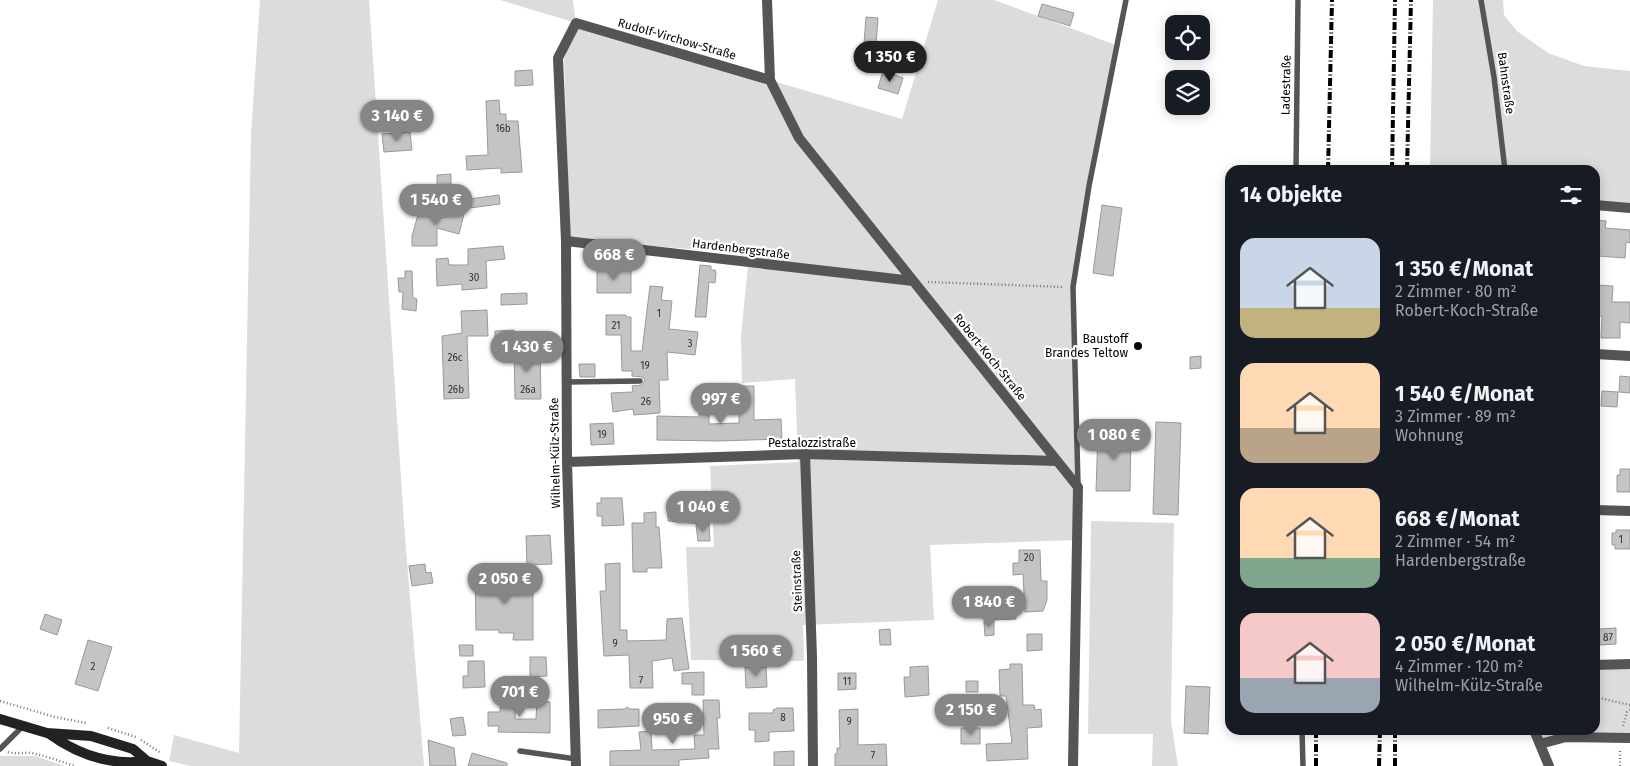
<!DOCTYPE html>
<html lang="de">
<head>
<meta charset="utf-8">
<style>
  :root { --surface:#171b24; --page:#242831; --text:#f1f3f6; --muted:#9ea1a6; --accent:#858687 }
  body { margin:0; font-family:"Fira Sans",sans-serif; background:var(--page); color:var(--text); height:100vh; display:flex; flex-direction:column; font-size:19px; white-space:nowrap }
  * { box-sizing:border-box; margin:0 }
  p { font-size:16px; color:var(--muted) }
  .icon { flex:none; width:28px; height:28px; fill:none; stroke:currentColor; stroke-width:2; stroke-linecap:round; stroke-linejoin:round }
  .map { position:relative; flex:1; overflow:hidden }
  .side { position:absolute; left:1225px; top:165px; width:375px; height:570px; display:flex; flex-direction:column; background:var(--surface); border-radius:15px; box-shadow:0 2px 12px #0003 }
  .side>* { flex:none }
  .controls { position:absolute; left:1165px; top:15px; display:grid; gap:10px }
  .controls a { display:grid; place-items:center; width:45px; height:45px; border-radius:10px; background:var(--surface); box-shadow:0 2px 12px #0003; font-size:25px }
  .price { position:absolute; translate:-50% -42px; padding:0 11px; border-radius:18px; background:var(--accent); color:#fff; font-size:16px; line-height:32px; filter:drop-shadow(0 1px 2px #0008) }
  .price::after { content:''; position:absolute; left:50%; top:30px; width:15px; height:11px; margin-left:-8px; background:inherit; clip-path:polygon(0 0,100% 0,50% 100%) }
  .price.on { background:#222; color:#fff }
  ul { padding:0; list-style:none }
  li { display:flex; align-items:center; gap:15px; height:125px; padding:0 15px }
  li span { display:grid; place-items:center; flex:none; width:140px; height:100px; border-radius:15px; color:#555 }
  li>.icon { margin-inline-start:auto }
  span .icon { width:60px; height:60px; fill:#fffc; stroke-width:1 }
  li b { font-size:21px }
  h2 { display:flex; justify-content:space-between; align-items:center; height:60px; padding:0 15px; font-size:21px }
  .map>svg:first-child { display:block }
  .green { fill:#dcdcdc }
  .building { fill:#c4c4c4; stroke:#999 }
  .lines { fill:none; stroke-linecap:round; stroke-linejoin:round }
  .path { stroke:#777; stroke-width:2.5; stroke-dasharray:1 2.5; stroke-linecap:butt }
  .lane { stroke:#555; stroke-width:5.5 }
  .street { stroke:#555; stroke-width:10 }
  .secondary { stroke:#222; stroke-width:10 }
  .rail { stroke:#000; stroke-width:4; stroke-dasharray:8 2.5 1 2.5; stroke-linecap:butt }
  .poi-dot { fill:#000; stroke:#fff; stroke-width:2 }
  .labels { text-anchor:middle; stroke-width:4.5; stroke-linejoin:round; paint-order:stroke }
  .number-label { font-size:10px; fill:#313131 }
  .street-label { font-size:12px; fill:#000; stroke:#fff }
  .poi-label { font-size:12px; fill:#000; stroke:#fff; text-anchor:end }
</style>
</head>
<body>
<div class="map">
<svg width="1630" height="766" viewBox="0 0 1630 766">
  <rect width="100%" height="100%" fill="#fff"/>
  <path class="green" d="M260 0H369L405 537 424 766H190L169 761 174 735 239 753 251 134Z
    M500 0H573L576 23 902 119 938 0H994L1116 45 1073 287 1077 540 930 545 934 620 803 625 804 661 691 660 686 547H714L710 466 798 462 795 379 742 383 741 337 749 254 570 239 564 59 576 23Z
    M1433 0H1503L1504 15 1517 31 1548 53 1584 66 1630 71V208L1595 205V170H1430Z
    M1091 521 1174 523 1171 721 1178 766H1152L1153 734H1088Z
    M1630 664V738L1566 737 1540 744 1534 730H1595V665Z
    M0 756H35L65 766H0Z"/>
  <path class="building" d="M1042 4 1074 13 1070 26 1038 16Z
    M866 17 878 18 875 58 863 57Z
    M532 70 533 85 515 86V71Z
    M883 71 903 78 898 94 878 88Z
    M499 100 500 114H506V121H518L522 172 501 173V168L467 170 466 156 488 155 486 101Z
    M411 105H422L423 119H419V128L408 129 407 106Z
    M410 132 412 150 384 152 382 134Z
    M451 174V184L437 185V175Z
    M499 195 500 204 470 208 469 199Z
    M447 205 465 210 459 234 437 228V246H412V236L419 211 444 218Z
    M1102 205 1122 208 1113 276 1093 273Z
    M1595 220 1606 221 1605 228 1630 230V243L1626 242 1625 258 1598 256 1599 236H1595Z
    M503 246 505 259 486 261 487 288 462 290V284L437 286 436 259 448 258 449 265H468V249Z
    M700 265 711 266V270H715L716 273 715 283 709 282 706 317H695Z
    M597 268H631V293H597Z
    M405 271H412L413 298 417 299 416 311 402 309 403 292H399L398 278H405Z
    M1595 285 1613 286 1612 302H1630V323L1620 322V338H1601L1602 316H1595Z
    M650 286 663 287 661 300 672 301 669 329 698 332 695 355 667 352 668 380H659L660 413 634 415 633 409 613 412 611 393 633 392 632 386 642 385 645 380 642 377 632 376V371H622L621 335H606V315H626V317H631V351H642Z
    M527 293V304L501 305V294Z
    M487 310 488 336H467L469 398 444 399 442 336 462 333 461 311Z
    M514 330V341L495 342V331Z
    M514 347H540L541 399H515Z
    M1201 356V368L1190 369V357Z
    M579 364H595V377H580Z
    M1620 376 1630 377V393L1619 392Z
    M739 386H754V420L781 419 782 439 719 441 657 440V416L699 417V407L709 406V424L739 423Z
    M1602 391 1618 392 1617 407 1601 406Z
    M1156 422 1181 423 1178 515 1153 514Z
    M613 423 614 444 591 445 590 424Z
    M1098 431 1131 432 1130 491H1096Z
    M1620 469H1630V492H1617V475H1620Z
    M601 498H622L624 525 602 526V516H597V503H601Z
    M656 512V527H659L662 568H647V572H633L632 523H644V513Z
    M668 512H704V524L668 521Z
    M709 524 710 541H698L696 525Z
    M1616 530H1630V549H1615V545H1612V533H1616Z
    M550 535 552 564 527 565 526 536Z
    M1019 550H1040L1041 581H1047V600L1043 611 1025 612 1023 574 1013 575V563H1019Z
    M620 563V630H627V641L666 640 667 619 682 618 689 669 674 671 672 658 652 661 653 688H630L629 655 604 656 600 591H606L605 564Z
    M425 564 426 573 431 572 433 583 412 586 409 566Z
    M475 575H533V640H513L514 633H499V630H476Z
    M1015 608 1016 619 994 620 993 609Z
    M45 614 62 620 57 635 40 629Z
    M994 621V635L985 636 984 622Z
    M1616 628V644L1600 645 1599 629Z
    M890 629 891 645H880L879 630Z
    M1027 634H1042V650L1027 651Z
    M88 640 112 647 98 691 75 684Z
    M459 645H473V656H460Z
    M530 657H546L547 676 530 677Z
    M468 661H484L485 687 463 688V676H468Z
    M1010 664H1022L1023 705H1034L1035 710 1041 709 1042 727 1027 728 1028 759 987 761 986 744 1012 743 1006 696H1000L999 670 1010 669Z
    M928 666 929 695 905 697 904 677H910V667Z
    M745 667H766L767 687 746 688Z
    M704 672V695H692V684H682V673Z
    M838 673H856V689L838 690Z
    M966 681H978V692H966Z
    M1186 686 1210 687 1208 734 1184 733Z
    M501 694H516L515 719H536L537 701 550 702V733L498 732 499 726H488V712H500Z
    M703 700H719L720 718H717L719 749H708L709 758 679 760V766H610V751L641 750 639 732 651 731 652 750 695 749 694 735H704Z
    M627 707 630 709H639V726L598 728V710L625 709Z
    M777 708H793L794 731 769 732V741L755 742V730H749V713H773V710Z
    M858 709V745L886 744 887 766H835V754H837V748H840L839 710Z
    M463 717 466 735 453 736 450 719Z
    M961 728H980V744H961Z
    M428 740 454 748 456 766H430Z
    M794 751V766H774V752Z
    M472 753 507 763V766H468Z"/>
  <g class="lines">
    <path class="path" d="M928 282 1064 287
      M1595 697 1630 705
      M0 701 55 717 86 723
      M1623 726 1627 712 1630 710
      M108 728 136 737
      M141 740 161 753
      M8 752C16 755 26 751 36 754 49 757 62 762 75 766
      M1620 766V749"/>
    <path class="lane" d="M1481 0 1494 77 1505 170
      M1296 170 1298 0
      M567 382 640 381
      M1078 485 1073 287 1089 186 1126 0
      M1302 730 1303 766
      M0 749 23 726
      M520 751 576 759"/>
    <path class="street" d="M767 0 770 80 799 138 1078 487 1073 766
      M1595 205 1630 208
      M566 241 913 281
      M1595 354 1630 356
      M805 454 812 657 813 766
      M567 462 805 454 1057 461
      M1595 510 1630 511
      M1595 665 1630 664
      M1534 730 1549 766
      M1540 744 1566 737 1630 738
      M576 766 567 462 566 241 558 58 576 23 770 80"/>
    <path class="secondary" d="M0 719 47 733 91 736 133 749 147 761 162 766
      M48 733C78 755 110 766 147 761"/>
    <path class="rail" d="M1328 170 1332 0
      M1392 170 1395 0
      M1407 170 1411 0
      M1316 766V730
      M1379 766 1380 730
      M1395 766V730"/>
  </g>
  <circle class="poi-dot" cx="1138" cy="346" r="5"/>
  <g class="labels">
    <g class="number-label">
      <text x="503" y="132">16b</text>
      <text x="474" y="281">30</text>
      <text x="659" y="317">1</text>
      <text x="616" y="329">21</text>
      <text x="690" y="347">3</text>
      <text x="455" y="361">26c</text>
      <text x="645" y="369">19</text>
      <text x="456" y="393">26b</text>
      <text x="528" y="393">26a</text>
      <text x="646" y="405">26</text>
      <text x="602" y="438">19</text>
      <text x="1621" y="543">1</text>
      <text x="1029" y="561">20</text>
      <text x="1608" y="641">87</text>
      <text x="615" y="647">9</text>
      <text x="93" y="670">2</text>
      <text x="641" y="684">7</text>
      <text x="847" y="685">11</text>
      <text x="783" y="721">8</text>
      <text x="849" y="725">9</text>
      <text x="873" y="759">7</text>
    </g>
    <g class="street-label">
      <text transform="translate(677 39) rotate(16)" y="4">Rudolf-Virchow-Straße</text>
      <text transform="translate(1506 83) rotate(82)" y="4">Bahnstraße</text>
      <text transform="translate(1286 85) rotate(-89)" y="4">Ladestraße</text>
      <text transform="translate(741 249) rotate(7)" y="4">Hardenbergstraße</text>
      <text transform="translate(990 357) rotate(51)" y="4">Robert-Koch-Straße</text>
      <text x="812" y="447">Pestalozzistraße</text>
      <text transform="translate(555 453) rotate(-91)" y="4">Wilhelm-Külz-Straße</text>
      <text transform="translate(797 581) rotate(-92)" y="4">Steinstraße</text>
    </g>
    <g class="poi-label">
      <text x="1128" y="343">Baustoff<tspan x="1128" dy="14">Brandes Teltow</tspan></text>
    </g>
  </g>
</svg>
<div class="controls">
<a><svg class="icon" aria-label="locate" viewBox="0 0 24 24"><circle cx="12" cy="12" r="6"/><path d="M12 2v4M12 18v4M2 12h4M18 12h4"/></svg></a>
<a><svg class="icon" aria-label="layers" viewBox="0 0 24 24"><path d="M12 4l9 5-9 5-9-5zM3 14l9 5 9-5"/></svg></a>
</div>
<b class="price on" style="left:890px;top:83px">1 350 €</b>
<b class="price" style="left:397px;top:142px">3 140 €</b>
<b class="price" style="left:436px;top:226px">1 540 €</b>
<b class="price" style="left:614px;top:281px">668 €</b>
<b class="price" style="left:527px;top:373px">1 430 €</b>
<b class="price" style="left:721px;top:425px">997 €</b>
<b class="price" style="left:1114px;top:461px">1 080 €</b>
<b class="price" style="left:703px;top:533px">1 040 €</b>
<b class="price" style="left:505px;top:605px">2 050 €</b>
<b class="price" style="left:989px;top:628px">1 840 €</b>
<b class="price" style="left:756px;top:677px">1 560 €</b>
<b class="price" style="left:520px;top:718px">701 €</b>
<b class="price" style="left:971px;top:736px">2 150 €</b>
<b class="price" style="left:673px;top:745px">950 €</b>
<section class="side">
<h2>14 Objekte<svg class="icon" aria-label="filters" viewBox="0 0 24 24"><path d="M4 7h16M4 17h16"/><circle cx="9" cy="7" r="2"/><circle cx="15" cy="17" r="2"/></svg></h2>
<ul>
<li><span style="background:linear-gradient(#c9d6e8 70%,#c2b280 0)"><svg class="icon" aria-label="home" viewBox="0 0 24 24"><path d="M3 11l9-7 9 7M6 9v11h12V9"/></svg></span><div><b>1 350 €/Monat</b><p>2 Zimmer · 80 m²</p><p>Robert-Koch-Straße</p></div></li>
<li><span style="background:linear-gradient(#ffd9b3 65%,#b9a48a 0)"><svg class="icon" aria-label="home" viewBox="0 0 24 24"><path d="M3 11l9-7 9 7M6 9v11h12V9"/></svg></span><div><b>1 540 €/Monat</b><p>3 Zimmer · 89 m²</p><p>Wohnung</p></div></li>
<li><span style="background:linear-gradient(#ffd9b3 70%,#7fa58c 0)"><svg class="icon" aria-label="home" viewBox="0 0 24 24"><path d="M3 11l9-7 9 7M6 9v11h12V9"/></svg></span><div><b>668 €/Monat</b><p>2 Zimmer · 54 m²</p><p>Hardenbergstraße</p></div></li>
<li><span style="background:linear-gradient(#f6c9c9 65%,#9aa5b1 0)"><svg class="icon" aria-label="home" viewBox="0 0 24 24"><path d="M3 11l9-7 9 7M6 9v11h12V9"/></svg></span><div><b>2 050 €/Monat</b><p>4 Zimmer · 120 m²</p><p>Wilhelm-Külz-Straße</p></div></li>
</ul>
</section>
</div>
</body>
</html>
